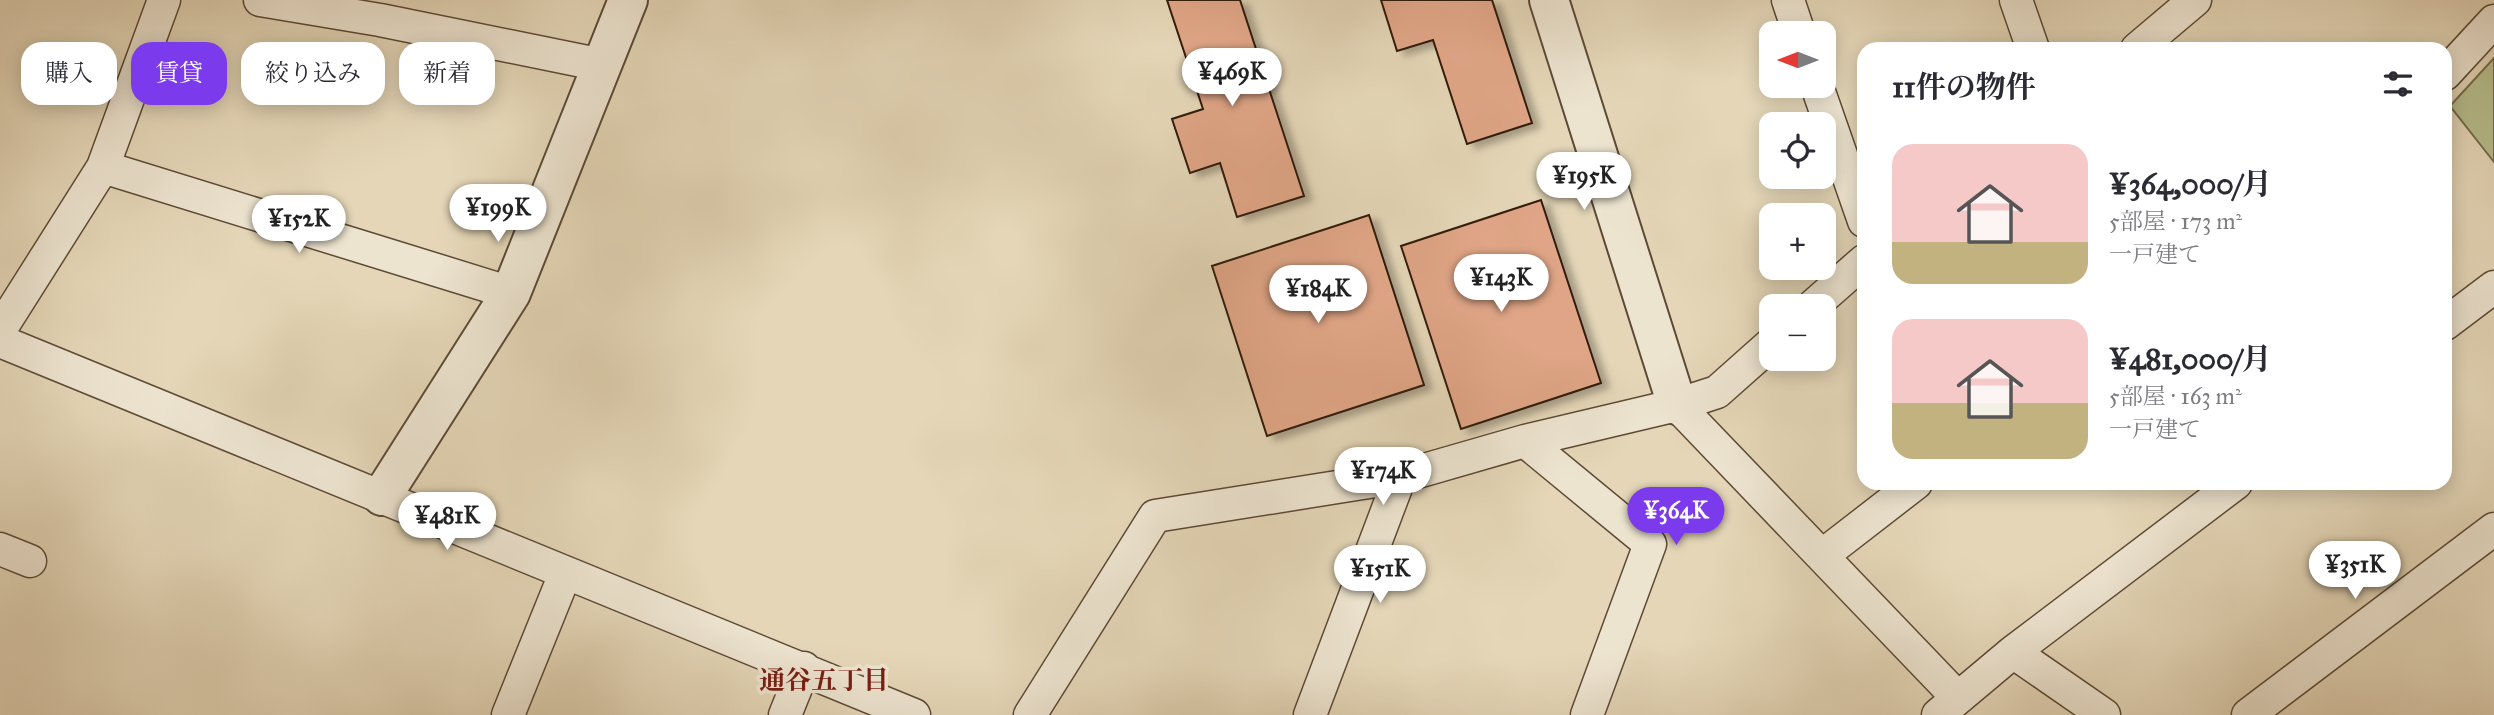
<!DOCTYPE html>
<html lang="ja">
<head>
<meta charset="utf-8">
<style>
  :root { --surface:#fff; --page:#f2f2f3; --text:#2b2b33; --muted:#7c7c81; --accent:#7c3aed }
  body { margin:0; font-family:"IM FELL Great Primer","Noto Serif JP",serif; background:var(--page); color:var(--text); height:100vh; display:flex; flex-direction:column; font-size:26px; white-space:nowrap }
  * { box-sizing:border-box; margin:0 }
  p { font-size:23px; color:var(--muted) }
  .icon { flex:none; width:38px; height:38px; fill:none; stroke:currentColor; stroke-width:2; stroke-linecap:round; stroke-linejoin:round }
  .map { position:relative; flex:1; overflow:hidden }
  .drawer { position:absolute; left:1857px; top:42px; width:595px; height:448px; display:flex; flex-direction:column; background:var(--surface); border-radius:21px; box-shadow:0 4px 18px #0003 }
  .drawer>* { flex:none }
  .guide { position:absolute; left:21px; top:42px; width:665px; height:63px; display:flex; gap:14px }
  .needle { width:46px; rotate:270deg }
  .fabs { position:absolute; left:1759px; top:21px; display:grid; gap:14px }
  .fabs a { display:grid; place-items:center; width:77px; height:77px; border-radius:14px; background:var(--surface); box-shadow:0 4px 18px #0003; font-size:35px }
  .price { position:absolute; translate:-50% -60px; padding:0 16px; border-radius:24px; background:#fff; color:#222; font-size:23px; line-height:46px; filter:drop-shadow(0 2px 4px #0008) }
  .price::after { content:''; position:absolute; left:50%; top:42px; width:21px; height:16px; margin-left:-10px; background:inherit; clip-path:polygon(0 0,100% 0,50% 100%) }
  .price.current { background:var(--accent); color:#fff }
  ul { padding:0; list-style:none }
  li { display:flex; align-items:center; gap:21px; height:175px; padding:0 35px }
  li span { display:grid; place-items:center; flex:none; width:196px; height:140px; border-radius:21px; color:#555 }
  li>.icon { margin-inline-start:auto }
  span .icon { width:84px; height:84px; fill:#fffc; stroke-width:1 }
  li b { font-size:30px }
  h2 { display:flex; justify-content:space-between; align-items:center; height:84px; padding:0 35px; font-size:30px }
  .tag { padding:0 24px; border-radius:21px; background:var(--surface); box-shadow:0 4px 18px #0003; font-size:24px; line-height:63px }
  .tag.current { background:var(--accent); color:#fff }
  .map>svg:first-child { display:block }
  .green { fill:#b7bd8c; stroke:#746c4c; stroke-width:2 }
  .building { fill:#dfa586; stroke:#301c0b; stroke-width:2; filter:url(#shadow) }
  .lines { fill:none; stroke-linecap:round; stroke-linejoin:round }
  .minor-casing { stroke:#5d4a36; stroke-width:35 }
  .tertiary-casing { stroke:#5d4a36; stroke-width:42 }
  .minor { stroke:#ede4d0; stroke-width:32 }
  .tertiary { stroke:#ede4d0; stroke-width:38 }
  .labels { text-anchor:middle; stroke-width:7; stroke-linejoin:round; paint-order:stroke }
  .neighbourhood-label { font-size:26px; font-weight:bold; fill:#7a1f14; stroke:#ede4d0 }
</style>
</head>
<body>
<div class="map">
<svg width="2494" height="715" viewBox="0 0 2494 715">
  <defs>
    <filter id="shadow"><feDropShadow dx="8" dy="4.5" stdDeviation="3.5" flood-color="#0004"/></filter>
  </defs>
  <rect width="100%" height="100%" fill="#e4d6b7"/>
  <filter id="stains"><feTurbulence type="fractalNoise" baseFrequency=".00286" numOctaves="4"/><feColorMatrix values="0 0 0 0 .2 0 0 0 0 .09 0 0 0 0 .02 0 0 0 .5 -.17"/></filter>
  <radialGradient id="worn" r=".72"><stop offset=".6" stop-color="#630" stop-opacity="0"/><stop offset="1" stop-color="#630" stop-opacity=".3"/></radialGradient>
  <path class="green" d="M2494 58V162L2450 106Z"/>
  <path class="building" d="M1167 0H1240L1304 196 1237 217 1220 163 1190 173 1172 119 1203 109Z
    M1381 0H1492L1532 123 1467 144 1433 40 1397 51Z
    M1541 200 1601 383 1461 429 1401 246Z
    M1369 215 1424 385 1267 436 1212 266Z"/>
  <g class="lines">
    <defs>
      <path id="minor" d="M260 0 380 20 602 65
        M1788 0 1799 33
        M2016 0 2033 49
        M2137 49 2195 0
        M2445 74 2494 21
        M1817 86 1864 221
        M103 167 511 293
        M1813 306 1864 261
        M2445 324 2494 287
        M0 330 103 167 164 0
        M0 341 914 715
        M1677 405 1958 698
        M1525 441 1650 544 1587 715
        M0 549 30 561
        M1823 555 1916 483
        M2013 652 2104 715
        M508 715 565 574
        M785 715 804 668
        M1030 715 1155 516 1400 477 1525 441 1677 405 1717 392 1771 344
        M1310 715 1400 477
        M1938 715 2013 652 2236 483
        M2248 715 2494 529"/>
      <path id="tertiary" d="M1549 0 1677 405
        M382 496 511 293 628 0"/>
    </defs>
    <use href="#minor" class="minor-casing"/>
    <use href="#tertiary" class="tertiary-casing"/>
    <use href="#minor" class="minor"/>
    <use href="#tertiary" class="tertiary"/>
  </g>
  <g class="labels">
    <g class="neighbourhood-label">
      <text x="824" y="689">通谷五丁目</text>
    </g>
  </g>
  <rect width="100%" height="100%" filter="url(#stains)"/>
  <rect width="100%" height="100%" fill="url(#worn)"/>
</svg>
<div class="fabs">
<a><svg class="needle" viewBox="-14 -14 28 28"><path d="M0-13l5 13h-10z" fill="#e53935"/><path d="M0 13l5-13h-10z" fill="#7c7c81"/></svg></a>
<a><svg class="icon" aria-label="locate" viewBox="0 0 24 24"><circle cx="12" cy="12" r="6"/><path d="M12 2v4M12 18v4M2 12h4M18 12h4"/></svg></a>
<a>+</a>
<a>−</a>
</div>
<b class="price" style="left:1232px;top:108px">¥469K</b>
<b class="price" style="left:1584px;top:212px">¥195K</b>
<b class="price" style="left:498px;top:244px">¥199K</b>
<b class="price" style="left:299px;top:255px">¥152K</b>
<b class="price" style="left:1501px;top:314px">¥143K</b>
<b class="price" style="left:1318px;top:325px">¥184K</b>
<b class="price" style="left:1383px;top:507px">¥174K</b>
<b class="price current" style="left:1676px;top:547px">¥364K</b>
<b class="price" style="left:447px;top:552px">¥481K</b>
<b class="price" style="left:2355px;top:601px">¥351K</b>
<b class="price" style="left:1380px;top:605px">¥151K</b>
<div class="guide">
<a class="tag">購入</a>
<a class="tag current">賃貸</a>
<a class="tag">絞り込み</a>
<a class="tag">新着</a>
</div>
<section class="drawer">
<h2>11件の物件<svg class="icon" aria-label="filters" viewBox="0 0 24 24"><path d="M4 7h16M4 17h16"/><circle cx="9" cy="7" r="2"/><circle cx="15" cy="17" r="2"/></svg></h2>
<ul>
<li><span style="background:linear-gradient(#f6c9c9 70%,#c2b280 0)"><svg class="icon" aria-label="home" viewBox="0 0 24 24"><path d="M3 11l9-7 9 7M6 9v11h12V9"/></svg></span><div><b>¥364,000/月</b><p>5部屋 · 173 m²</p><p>一戸建て</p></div></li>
<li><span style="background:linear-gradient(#f6c9c9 60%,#c2b280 0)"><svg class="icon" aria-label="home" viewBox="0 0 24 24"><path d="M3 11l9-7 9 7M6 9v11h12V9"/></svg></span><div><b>¥481,000/月</b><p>5部屋 · 163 m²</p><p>一戸建て</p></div></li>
</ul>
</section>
</div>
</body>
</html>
